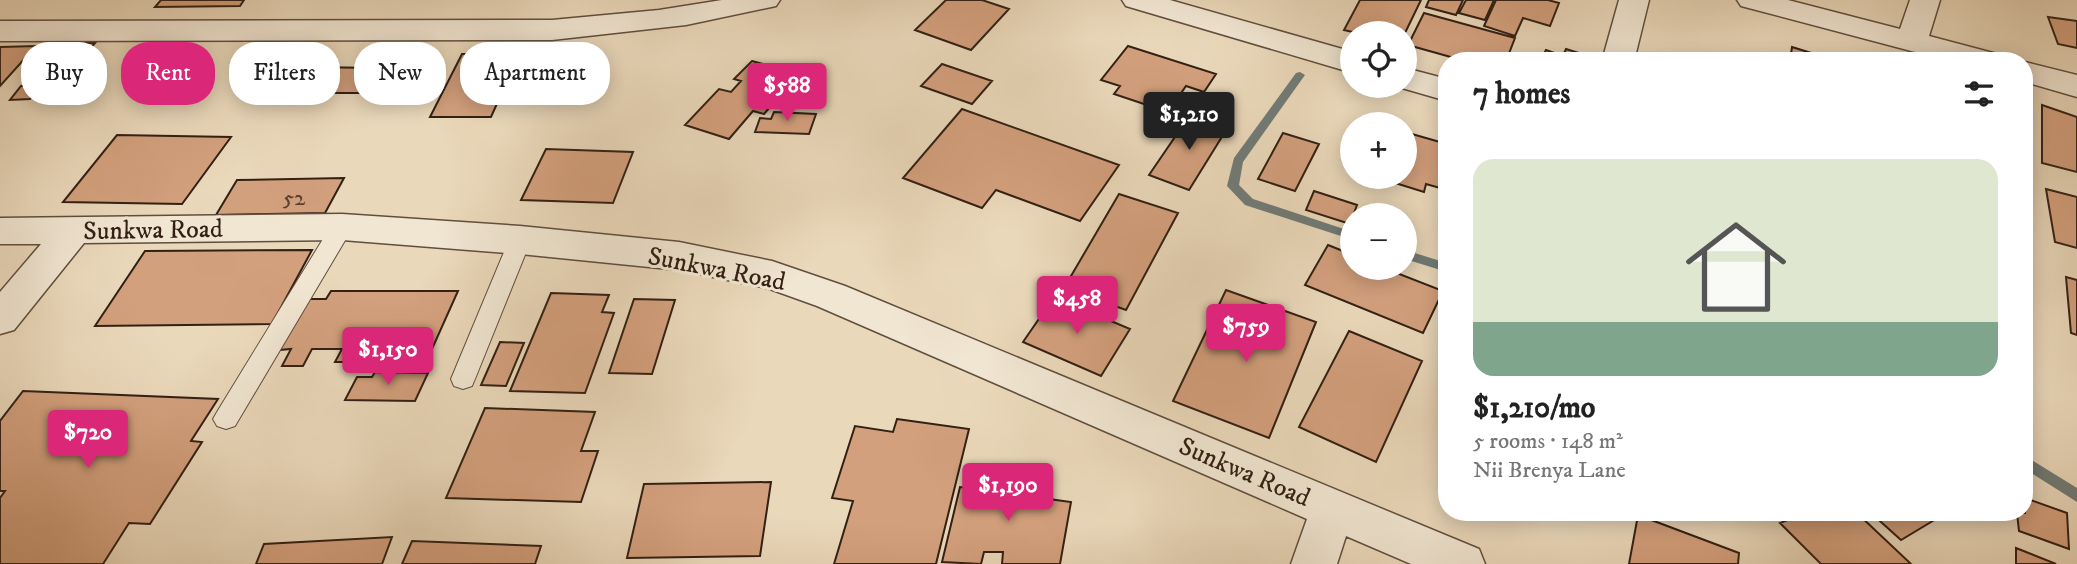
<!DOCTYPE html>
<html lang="en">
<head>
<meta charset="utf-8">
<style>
  :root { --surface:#fff; --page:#f6f6f6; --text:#222; --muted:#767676; --line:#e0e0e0; --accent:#db2777 }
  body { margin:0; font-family:"IM FELL DW Pica",serif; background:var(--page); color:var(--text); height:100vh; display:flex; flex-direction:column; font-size:26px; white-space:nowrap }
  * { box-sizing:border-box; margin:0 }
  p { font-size:23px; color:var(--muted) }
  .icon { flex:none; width:38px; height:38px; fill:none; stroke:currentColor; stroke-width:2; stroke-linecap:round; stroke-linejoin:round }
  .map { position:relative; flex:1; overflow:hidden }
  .sheet { position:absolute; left:1438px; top:52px; width:595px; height:469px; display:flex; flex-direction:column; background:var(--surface); border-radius:28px; box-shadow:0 4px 18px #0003 }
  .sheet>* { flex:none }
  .hud { position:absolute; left:21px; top:42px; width:665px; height:63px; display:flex; gap:14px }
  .controls { position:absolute; left:1340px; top:21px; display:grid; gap:14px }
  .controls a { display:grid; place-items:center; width:77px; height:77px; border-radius:50%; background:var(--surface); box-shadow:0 4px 18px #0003; font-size:35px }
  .price { position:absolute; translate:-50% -60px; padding:0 16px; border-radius:7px; background:var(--accent); color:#fff; font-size:23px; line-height:46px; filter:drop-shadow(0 2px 4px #0008) }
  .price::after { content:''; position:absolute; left:50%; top:42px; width:21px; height:16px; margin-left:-10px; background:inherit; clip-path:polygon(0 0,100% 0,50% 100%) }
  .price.active { background:#222; color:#fff }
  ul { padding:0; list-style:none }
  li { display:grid; align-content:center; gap:14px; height:371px; padding:0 35px }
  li+li { border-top:2px solid var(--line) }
  li span { display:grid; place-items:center; height:217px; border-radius:21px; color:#555 }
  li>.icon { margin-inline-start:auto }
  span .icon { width:126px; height:126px; fill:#fffc; stroke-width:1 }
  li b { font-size:30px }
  h2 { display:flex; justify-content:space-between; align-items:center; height:84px; padding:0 35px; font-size:30px }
  .tag { padding:0 24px; border-radius:28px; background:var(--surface); box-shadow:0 4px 18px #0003; font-size:24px; line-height:63px }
  .tag.active { background:var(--accent); color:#fff }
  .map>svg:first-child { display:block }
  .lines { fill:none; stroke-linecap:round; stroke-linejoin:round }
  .stream { fill:#717b77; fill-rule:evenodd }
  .building { fill:#d3a07d; stroke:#322014; stroke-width:2 }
  .service-casing { stroke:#604e3e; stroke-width:2 }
  .minor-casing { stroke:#604e3e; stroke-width:3 }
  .service { fill:#f1e6d2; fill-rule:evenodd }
  .minor { fill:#f1e6d2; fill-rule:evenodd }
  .labels { text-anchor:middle; stroke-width:6; stroke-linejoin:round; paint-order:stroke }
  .number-label { font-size:23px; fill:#5a402e }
  .street-label { font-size:26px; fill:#322014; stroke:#f1e6d2 }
</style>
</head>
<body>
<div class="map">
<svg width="2077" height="564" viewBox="0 0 2077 564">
  <rect width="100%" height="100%" fill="#ead8ba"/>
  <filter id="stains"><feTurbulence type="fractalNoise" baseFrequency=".00286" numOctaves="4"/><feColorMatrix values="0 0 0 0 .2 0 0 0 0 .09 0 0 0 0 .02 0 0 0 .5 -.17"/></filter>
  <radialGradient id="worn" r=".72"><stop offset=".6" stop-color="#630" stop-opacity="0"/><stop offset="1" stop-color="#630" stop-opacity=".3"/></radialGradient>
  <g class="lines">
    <path class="stream" d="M1300 72 1305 75 1243 162 1239 185 1253 199 1353 232V240L1245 205 1227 186 1234 158 1296 73Z
      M1405 250 1447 263V272L1405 259Z
      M2025 456 2077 488V502L2025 469Z"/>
  </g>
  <path class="building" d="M161 0H244L240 6 155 7Z
    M946 0H982L1009 9 971 50 915 30Z
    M1360 0H1421L1405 33H1357L1344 30Z
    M1429 0H1463L1456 15 1426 7Z
    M1466 0H1494L1485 20 1459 13Z
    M1496 0H1548L1559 3 1550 26 1523 18 1515 36 1484 26Z
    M1424 13 1515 38 1506 61H1465L1408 45Z
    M2048 17 2077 21V48L2058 44Z
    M73 43H95L76 66 54 67Z
    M36 46 0 86V47Z
    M1128 46 1216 74 1204 92 1186 86 1168 112 1114 94 1120 86 1101 80Z
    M1792 47 1824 57 1823 61H1790Z
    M1566 49 1592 57 1590 61H1540L1546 50 1563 56Z
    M543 53 531 79H508L491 117H430L462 54Z
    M752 61 798 74 764 114 753 111 729 139 685 125 719 89 731 92 741 81 734 79Z
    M942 64 992 81 972 104 921 86Z
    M311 67 375 68 360 93H294Z
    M86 70 61 100 39 101 54 82H29L39 71Z
    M41 85 30 99 10 100 21 86Z
    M2042 105 2077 117V172L2042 163Z
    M962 109 1119 165 1080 221 996 190 982 208 903 178Z
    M774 112 816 114 809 134 755 132 760 118 771 119Z
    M1190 115 1228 127 1189 190 1149 175Z
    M1405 132 1447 144V190L1426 184 1424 192 1376 177H1405Z
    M1283 133 1319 144 1295 191 1258 179Z
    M117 135 231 137 182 204 63 202Z
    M546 149 633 152 613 203 521 200Z
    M344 178 325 213 216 215 237 180Z
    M2046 189 2077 197V248L2055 242Z
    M1314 191 1357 205 1350 224 1306 210Z
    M1119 194 1178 213 1126 310 1064 288Z
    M1328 245 1353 255V268H1384L1443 291 1423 333 1305 285Z
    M312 250 272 324 95 326 145 251Z
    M2066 277 2077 280V335L2071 333Z
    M1226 290 1316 322 1269 438 1173 401Z
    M331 291H458L432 349H392L386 362H335L342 349H312L303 366H282L291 349 279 350 306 299H326Z
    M551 293 609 295 602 312 614 313 585 393 510 391Z
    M1054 297 1130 329 1101 376 1023 342Z
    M634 299 675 300 652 374 609 373Z
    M1349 331 1422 361 1376 462 1299 427Z
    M500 342 524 343 506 386 481 385Z
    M375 372 428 373 415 401 345 400 357 377H372Z
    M23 391 218 399 191 441 202 442 150 524 129 523 103 564H0V498L5 491H0V421Z
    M485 408 595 412 581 451H598L581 502 446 498Z
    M897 419 969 429 936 564H834L853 501 832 498 855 426 893 432Z
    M1008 471 1041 479 1049 499 1071 502 1060 564H1002L1003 552H984L981 564 942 562 960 487 991 491 992 479Z
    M771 482 760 556 627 558 644 484Z
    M2025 498 2067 513 2069 549 2019 531 2017 513H2025Z
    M1805 513H1857L1911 564H1821L1780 523Z
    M1871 513H1937L1941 516 1901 540Z
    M1638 515 1739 553 1738 564H1629Z
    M392 537 382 564H256L264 544Z
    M412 541 541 546 535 564H402Z
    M2016 548 2056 564H2016Z"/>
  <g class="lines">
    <defs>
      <path id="service" d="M342 219 350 221 353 227 235 426 226 429 217 426 213 419 217 412 334 221Z
        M520 232 528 234 531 240 475 379 472 386 463 389 454 386 451 379 509 240 512 234Z"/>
      <path id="minor" d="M722 0H780L776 6 686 25 552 40 0 41V21L552 20 659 10Z
        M1122 0H1170L1353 52V73L1126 6Z
        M1619 0H1649L1634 61H1602Z
        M1737 0H1788L1900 29 1910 0H1940L1929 36 1997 54 2002 61H1949L1741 6Z
        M2025 62 2077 75V97L2025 82Z
        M1405 68 1447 79V101L1395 86H1405Z
        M342 214 520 226 679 242 772 261 845 286 1479 549 1485 564H1411L1346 536 1337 564H1291L1307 519 817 306 767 288 679 270 520 254 342 240 84 243 14 330 0 334V292L41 244H0V218Z"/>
    </defs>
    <use href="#service" class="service-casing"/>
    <use href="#minor" class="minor-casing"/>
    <use href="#service" class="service"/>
    <use href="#minor" class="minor"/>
  </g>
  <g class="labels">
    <g class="number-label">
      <text x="294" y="205">52</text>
    </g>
    <g class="street-label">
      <text transform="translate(153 229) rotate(-1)" y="9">Sunkwa Road</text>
      <text transform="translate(717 268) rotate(11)" y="9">Sunkwa Road</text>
      <text transform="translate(1245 471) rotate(23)" y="9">Sunkwa Road</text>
    </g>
  </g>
  <rect width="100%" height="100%" filter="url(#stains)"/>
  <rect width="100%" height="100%" fill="url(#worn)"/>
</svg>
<div class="controls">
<a><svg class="icon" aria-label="locate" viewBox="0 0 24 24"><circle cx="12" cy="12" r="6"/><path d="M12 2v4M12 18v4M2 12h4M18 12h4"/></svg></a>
<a>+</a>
<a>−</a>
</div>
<b class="price" style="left:787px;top:123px">$588</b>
<b class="price active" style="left:1189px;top:152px">$1,210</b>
<b class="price" style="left:1077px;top:336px">$458</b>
<b class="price" style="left:1246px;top:364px">$759</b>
<b class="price" style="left:388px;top:387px">$1,150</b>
<b class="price" style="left:88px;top:470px">$720</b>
<b class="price" style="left:1008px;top:523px">$1,190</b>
<div class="hud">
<a class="tag">Buy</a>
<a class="tag active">Rent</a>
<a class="tag">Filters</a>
<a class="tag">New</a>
<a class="tag">Apartment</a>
</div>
<section class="sheet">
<h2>7 homes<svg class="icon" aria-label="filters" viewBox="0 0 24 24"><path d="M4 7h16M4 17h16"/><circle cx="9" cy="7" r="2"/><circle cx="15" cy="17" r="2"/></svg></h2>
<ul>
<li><span style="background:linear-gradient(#dfe7d0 75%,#7fa58c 0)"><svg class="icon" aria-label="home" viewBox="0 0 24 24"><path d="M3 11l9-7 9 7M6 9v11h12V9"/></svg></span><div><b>$1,210/mo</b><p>5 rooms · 148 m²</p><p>Nii Brenya Lane</p></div></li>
</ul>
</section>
</div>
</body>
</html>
